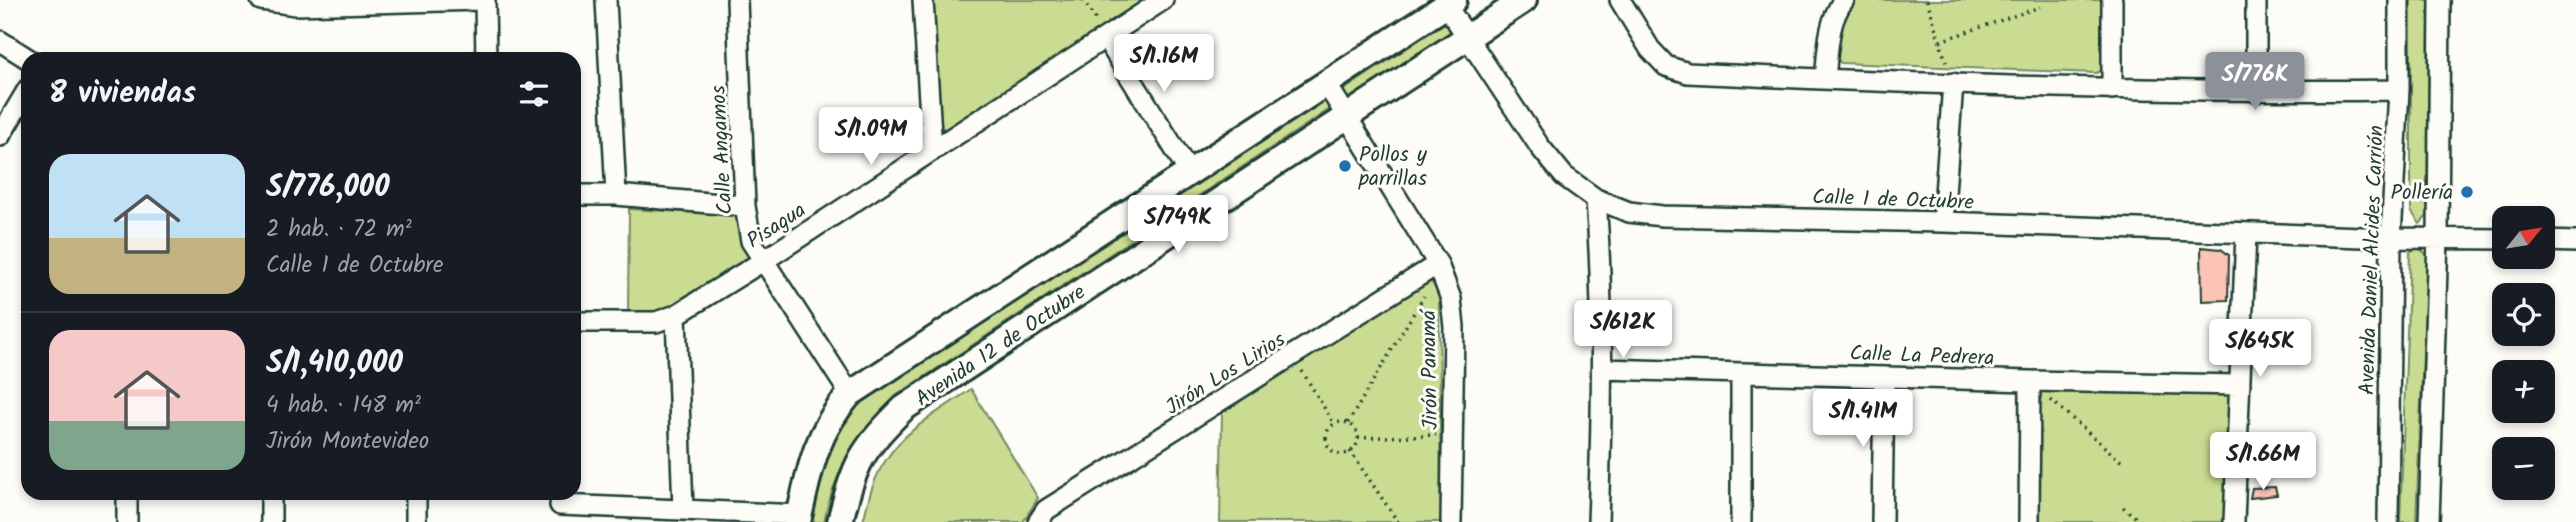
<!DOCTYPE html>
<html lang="es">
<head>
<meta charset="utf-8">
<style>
  :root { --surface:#171b24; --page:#20242c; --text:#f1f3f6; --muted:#9ea1a6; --line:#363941; --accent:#8c9099 }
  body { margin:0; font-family:Kalam,sans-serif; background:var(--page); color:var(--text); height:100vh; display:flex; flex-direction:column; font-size:26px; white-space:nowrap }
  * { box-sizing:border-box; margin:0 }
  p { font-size:23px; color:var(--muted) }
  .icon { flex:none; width:38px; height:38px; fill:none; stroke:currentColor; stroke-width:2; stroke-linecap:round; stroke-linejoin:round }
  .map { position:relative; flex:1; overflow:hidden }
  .sheet { position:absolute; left:21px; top:52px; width:560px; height:448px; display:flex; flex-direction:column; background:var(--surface); border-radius:21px; box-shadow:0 4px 10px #0003 }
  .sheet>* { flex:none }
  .needle { width:46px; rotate:60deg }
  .fabs { position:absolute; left:2492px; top:206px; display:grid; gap:14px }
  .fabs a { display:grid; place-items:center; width:63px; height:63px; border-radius:14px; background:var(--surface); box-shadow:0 4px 10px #0003; font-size:35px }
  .price { position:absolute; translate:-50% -60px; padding:0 16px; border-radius:7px; background:#fff; color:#222; font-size:23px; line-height:46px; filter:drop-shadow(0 2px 4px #0008) }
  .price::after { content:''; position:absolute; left:50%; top:42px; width:21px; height:16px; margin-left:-10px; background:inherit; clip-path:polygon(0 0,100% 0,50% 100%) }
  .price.active { background:var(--accent); color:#fff }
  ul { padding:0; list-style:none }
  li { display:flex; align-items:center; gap:21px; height:175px; padding:0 28px }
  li+li { border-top:2px solid var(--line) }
  li span { display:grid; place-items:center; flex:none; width:196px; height:140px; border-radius:21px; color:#555 }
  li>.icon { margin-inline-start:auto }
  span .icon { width:84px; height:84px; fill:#fffc; stroke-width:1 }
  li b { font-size:30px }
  h2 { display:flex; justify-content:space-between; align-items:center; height:84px; padding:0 28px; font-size:30px }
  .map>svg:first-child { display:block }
  .green { fill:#c9dc91; stroke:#748c62; stroke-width:2 }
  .building { fill:#fdc3b5; stroke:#1f3d34; stroke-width:2 }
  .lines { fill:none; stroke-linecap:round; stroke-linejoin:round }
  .minor-casing { stroke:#1f3d34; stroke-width:24 }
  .major-casing { stroke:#1f3d34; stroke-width:30 }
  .path { stroke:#1f3d34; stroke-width:3.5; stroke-dasharray:2 5; stroke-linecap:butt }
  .minor { stroke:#fdfcf7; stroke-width:19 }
  .major { stroke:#fdfcf7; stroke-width:24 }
  .poi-dot { fill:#1f6fb2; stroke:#fdfcf7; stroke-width:2.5 }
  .labels { text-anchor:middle; stroke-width:6; stroke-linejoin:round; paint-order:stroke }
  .street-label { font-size:21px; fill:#1f3d34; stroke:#fdfcf7 }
  .poi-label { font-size:21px; fill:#1f3d34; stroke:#fdfcf7; text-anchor:start }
</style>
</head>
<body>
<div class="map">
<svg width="2576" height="522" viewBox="0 0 2576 522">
  <rect width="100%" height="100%" fill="#fdfcf7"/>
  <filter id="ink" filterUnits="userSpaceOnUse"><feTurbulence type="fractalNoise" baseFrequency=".0143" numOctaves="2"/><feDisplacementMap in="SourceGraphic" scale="14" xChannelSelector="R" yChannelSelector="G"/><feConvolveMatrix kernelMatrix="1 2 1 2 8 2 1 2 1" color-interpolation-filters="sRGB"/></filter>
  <g filter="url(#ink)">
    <path class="green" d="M930 0H1149L947 129 937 127Z
      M1855 0H2106V69L2096 73 1841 63 1834 56 1837 26Z
      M2411 0H2429L2427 216 2420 224 2411 211Z
      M1443 24H1450L1451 32 1352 98 1343 97 1344 90Z
      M1325 100 1330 102V109L897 395C856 436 837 464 824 522H808L823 460 836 426 861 400Z
      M629 209 737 215 754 263 661 311H628Z
      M2418 247 2427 255 2416 522H2400L2410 252Z
      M1432 282 1439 296 1441 522H1220L1222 413 1422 283Z
      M2036 386 2230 390 2226 522H2037Z
      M971 389 1038 498 1023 522H863C868 501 873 478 886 460 905 429 942 410 971 389Z"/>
    <path class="building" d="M2201 247 2221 249 2229 255 2228 300 2202 301Z
      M2275 487 2277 495 2250 498 2252 488Z"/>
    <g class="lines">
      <defs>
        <path id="minor" d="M261 0 296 5 480 0
          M485 0 486 60
          M606 0 616 195
          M737 0 745 206 751 241 850 394
          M923 0 932 151
          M1620 0 1650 49 1666 66 1688 73C1925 84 2162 93 2399 90
          M2256 0V92
          M1446 5 1540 147 1564 176 1596 199 1629 212 1662 216 1943 222 2391 238 2504 239
          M1106 38 1189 172
          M0 41 30 60
          M1825 79C1828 54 1827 21 1844 0
          M1326 83 1438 264 1451 299 1454 327 1451 522
          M2112 89V0
          M0 136 28 89
          M574 195H616L745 206
          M1596 199C1604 307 1602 414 1598 522
          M1943 222 1953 83
          M2543 241 2576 242
          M676 315 683 510
          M574 322H656L676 315 763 261 1163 0
          M1603 369 2030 381 2240 385
          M1741 373V522
          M127 494V522
          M271 494V522
          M416 494V522
          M560 505 800 515
          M1038 522 1046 510 1438 264
          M1882 522 1884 377
          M2029 522 2030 381
          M2234 522 2246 234
          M2388 522 2391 238 2399 90V0
          M2429 522 2438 237 2440 0"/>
        <path id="major" d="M798 522C809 472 815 433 850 394L1454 0
          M840 522C853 466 862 448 904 408L1524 0"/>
      </defs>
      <use href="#minor" class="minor-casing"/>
      <use href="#major" class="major-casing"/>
      <path class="path" d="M1083 0 1097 22
        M1927 0 1947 65
        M1940 41 2040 7
        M1302 371 1334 424
        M2051 400 2123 463
        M1326 438a16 16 0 1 1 32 0a16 16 0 1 1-32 0Z
        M1348 423 1424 296
        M1358 438 1436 435
        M1350 451 1398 522
        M2123 507 2141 522"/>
      <use href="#minor" class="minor"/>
      <use href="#major" class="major"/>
    </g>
  </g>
  <g class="poi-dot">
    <circle cx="1345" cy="166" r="7"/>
    <circle cx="2467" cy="192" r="7"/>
  </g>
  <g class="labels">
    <g class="street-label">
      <text transform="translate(721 150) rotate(-93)" y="7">Calle Angamos</text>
      <text transform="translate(1893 199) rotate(2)" y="7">Calle 1 de Octubre</text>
      <text transform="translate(776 225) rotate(-33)" y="7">Pisagua</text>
      <text transform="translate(2371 260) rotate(-88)" y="7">Avenida Daniel Alcides Carrión</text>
      <text transform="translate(1000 345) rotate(-34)" y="7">Avenida 12 de Octubre</text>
      <text transform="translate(1922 355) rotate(2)" y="7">Calle La Pedrera</text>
      <text transform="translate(1429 370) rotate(-91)" y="7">Jirón Panamá</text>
      <text transform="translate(1225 373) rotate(-32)" y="7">Jirón Los Lirios</text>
    </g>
    <g class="poi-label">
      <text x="1359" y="161">Pollos y<tspan x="1359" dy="24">parrillas</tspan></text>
      <text x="2453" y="199" text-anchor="end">Pollería</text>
    </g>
  </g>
</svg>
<div class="fabs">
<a><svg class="needle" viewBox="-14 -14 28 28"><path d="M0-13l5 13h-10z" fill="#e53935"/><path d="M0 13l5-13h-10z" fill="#9ea1a6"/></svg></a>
<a><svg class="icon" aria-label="locate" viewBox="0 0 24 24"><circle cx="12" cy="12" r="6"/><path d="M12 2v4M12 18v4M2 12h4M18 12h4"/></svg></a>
<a>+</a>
<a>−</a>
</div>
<b class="price" style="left:1164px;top:94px">S/1.16M</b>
<b class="price active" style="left:2255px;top:112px">S/776K</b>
<b class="price" style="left:871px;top:167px">S/1.09M</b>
<b class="price" style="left:1178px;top:255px">S/749K</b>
<b class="price" style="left:1623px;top:360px">S/612K</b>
<b class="price" style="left:2260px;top:379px">S/645K</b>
<b class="price" style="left:1863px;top:449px">S/1.41M</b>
<b class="price" style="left:2263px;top:492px">S/1.66M</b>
<section class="sheet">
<h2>8 viviendas<svg class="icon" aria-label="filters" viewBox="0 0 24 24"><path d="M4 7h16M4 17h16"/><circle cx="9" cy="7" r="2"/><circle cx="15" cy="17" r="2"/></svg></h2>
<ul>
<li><span style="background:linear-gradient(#bfe0f5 60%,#c2b280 0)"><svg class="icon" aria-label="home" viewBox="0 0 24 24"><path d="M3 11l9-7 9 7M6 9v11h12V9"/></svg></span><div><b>S/776,000</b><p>2 hab. · 72 m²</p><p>Calle 1 de Octubre</p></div></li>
<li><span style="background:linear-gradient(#f6c9c9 65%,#7fa58c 0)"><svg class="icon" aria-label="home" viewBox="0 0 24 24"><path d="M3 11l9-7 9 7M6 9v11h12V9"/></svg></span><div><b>S/1,410,000</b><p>4 hab. · 148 m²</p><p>Jirón Montevideo</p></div></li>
</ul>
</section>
</div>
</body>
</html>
